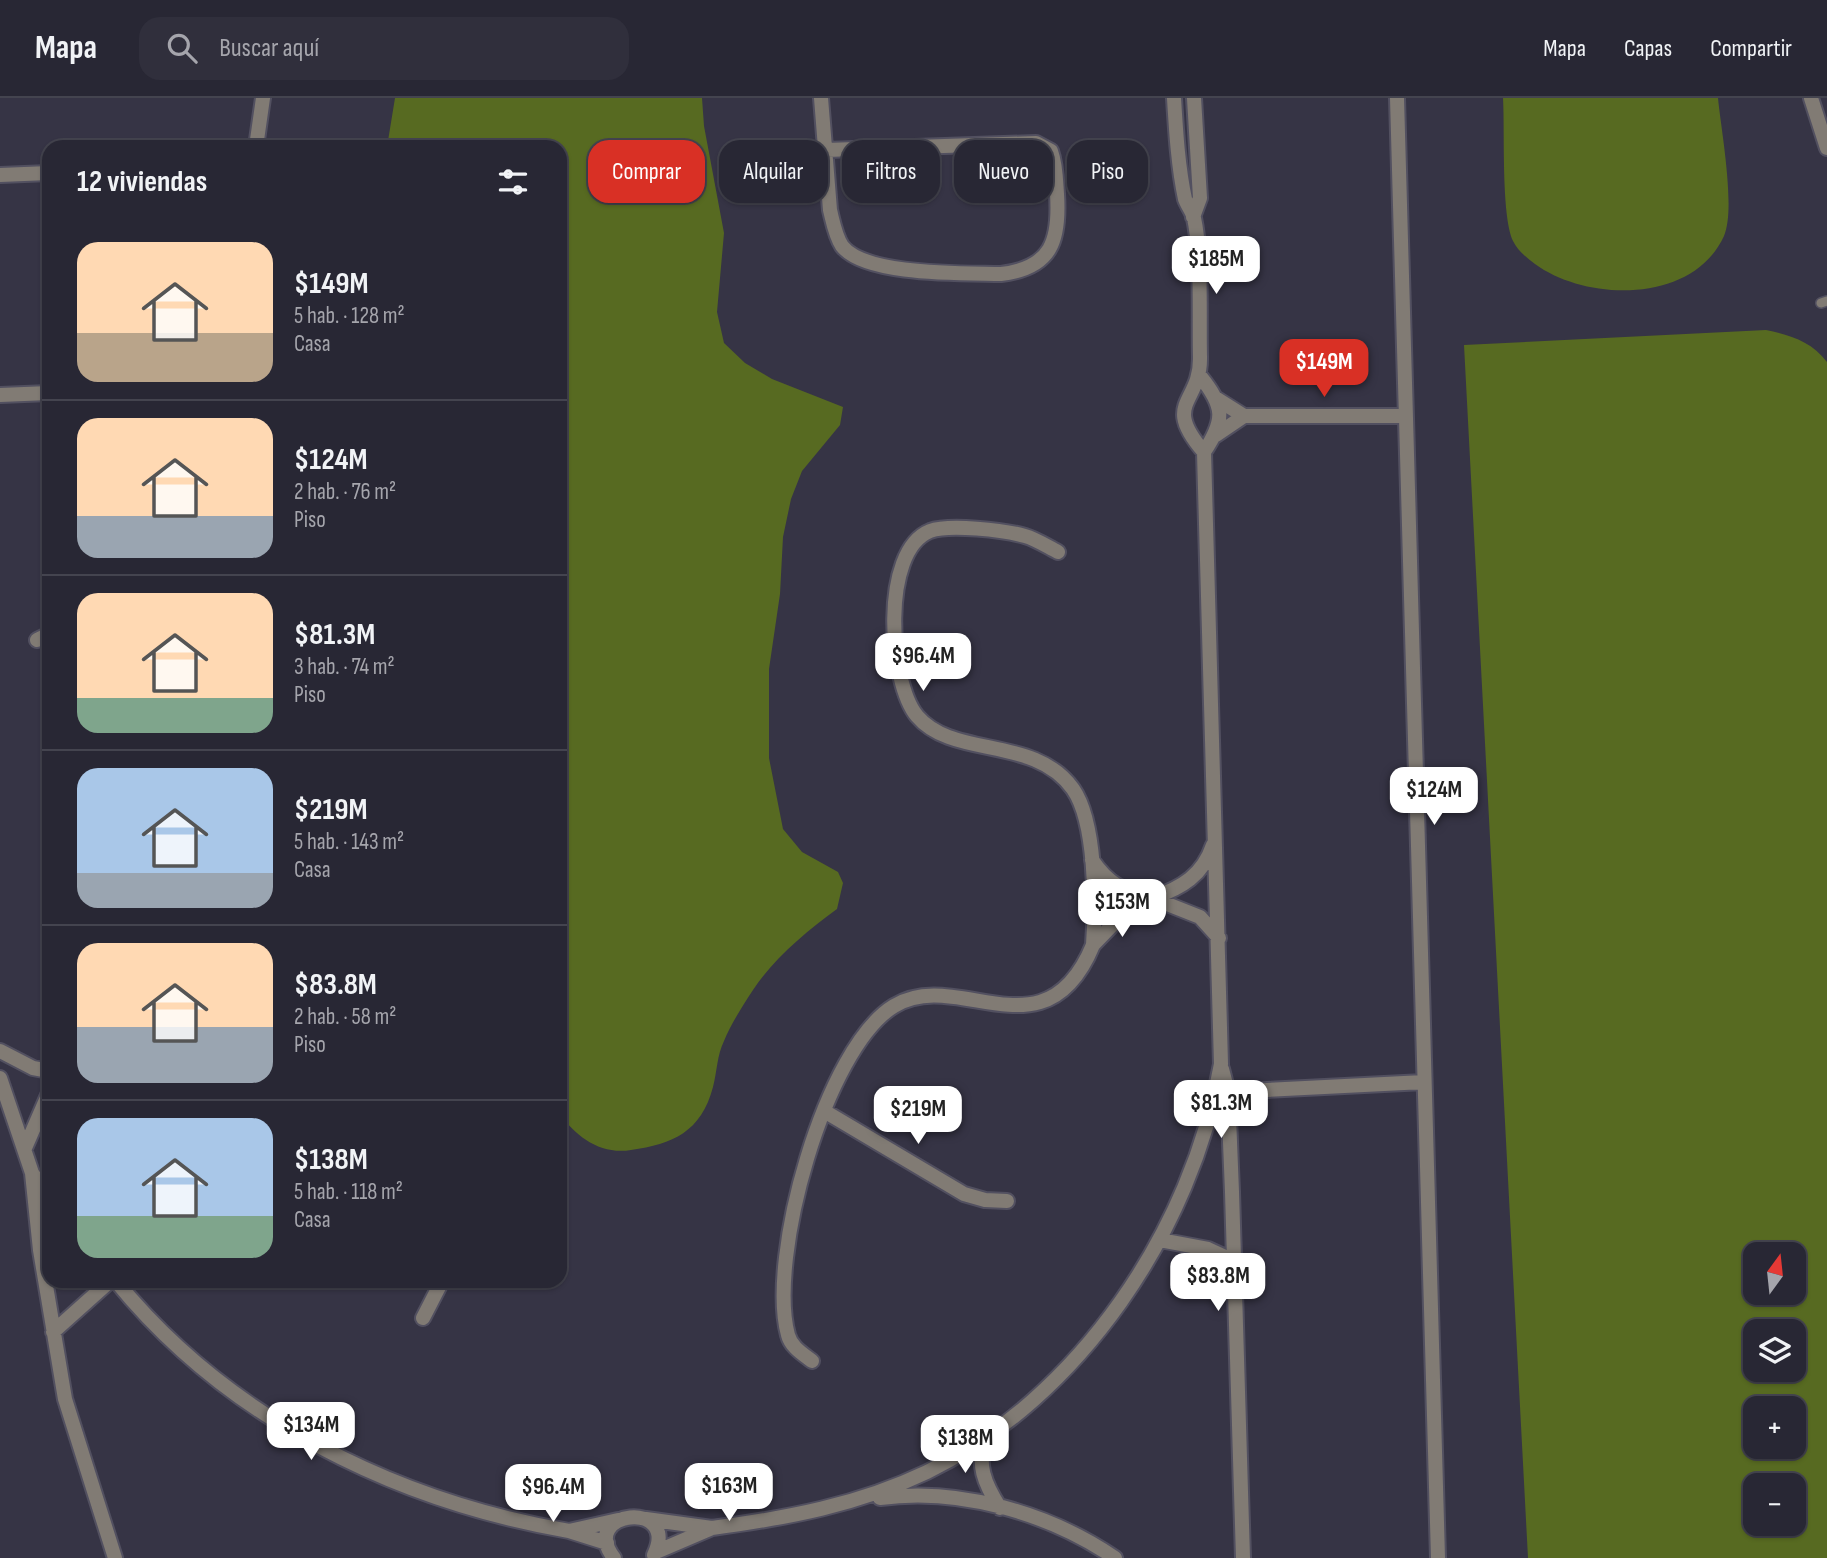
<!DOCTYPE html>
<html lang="es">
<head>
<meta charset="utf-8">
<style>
  :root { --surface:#282734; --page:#302f3c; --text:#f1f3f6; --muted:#a5a5ac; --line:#44444f; --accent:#d93025 }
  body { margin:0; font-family:"Sofia Sans Condensed",sans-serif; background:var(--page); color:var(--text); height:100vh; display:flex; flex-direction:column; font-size:26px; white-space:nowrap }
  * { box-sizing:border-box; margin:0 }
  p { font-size:23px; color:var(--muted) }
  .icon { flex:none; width:38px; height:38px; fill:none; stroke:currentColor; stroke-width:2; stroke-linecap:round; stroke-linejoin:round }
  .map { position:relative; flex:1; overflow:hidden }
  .side { position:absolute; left:42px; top:42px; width:525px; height:1148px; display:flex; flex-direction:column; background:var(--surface); border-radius:21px; box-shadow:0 2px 5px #0004,0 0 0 2px var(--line) }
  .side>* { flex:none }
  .banner { position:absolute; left:588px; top:42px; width:665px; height:63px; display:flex; gap:14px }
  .needle { width:46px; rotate:15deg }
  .controls { position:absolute; left:1743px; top:1144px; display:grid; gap:14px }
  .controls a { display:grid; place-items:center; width:63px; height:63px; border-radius:14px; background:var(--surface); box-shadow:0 2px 5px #0004,0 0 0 2px var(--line); font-size:35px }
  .price { position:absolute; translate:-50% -60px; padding:0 16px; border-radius:14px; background:#fff; color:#222; font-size:23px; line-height:46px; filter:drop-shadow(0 2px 4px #0008) }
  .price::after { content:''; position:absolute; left:50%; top:42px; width:21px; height:16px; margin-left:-10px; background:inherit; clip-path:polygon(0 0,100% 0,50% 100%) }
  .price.active { background:var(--accent); color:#fff }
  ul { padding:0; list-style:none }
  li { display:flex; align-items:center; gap:21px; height:175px; padding:0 35px }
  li+li { border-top:2px solid var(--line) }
  li span { display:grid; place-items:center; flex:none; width:196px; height:140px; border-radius:21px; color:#555 }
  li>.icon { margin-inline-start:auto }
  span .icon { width:84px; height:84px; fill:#fffc; stroke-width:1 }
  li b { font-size:30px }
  h2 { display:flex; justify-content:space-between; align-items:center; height:84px; padding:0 35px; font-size:30px }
  .pill { padding:0 24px; border-radius:21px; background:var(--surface); box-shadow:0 2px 5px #0004,0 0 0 2px var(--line); font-size:24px; line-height:63px }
  .pill.active { background:var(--accent); color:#fff }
  header { display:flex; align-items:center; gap:42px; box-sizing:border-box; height:98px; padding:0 35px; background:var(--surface); border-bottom:2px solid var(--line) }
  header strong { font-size:33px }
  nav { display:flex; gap:38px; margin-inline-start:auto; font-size:24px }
  .search { width:490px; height:63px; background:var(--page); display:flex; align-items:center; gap:18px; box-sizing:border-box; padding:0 24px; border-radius:21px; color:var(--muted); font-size:26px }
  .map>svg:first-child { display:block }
  .green { fill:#576a21; fill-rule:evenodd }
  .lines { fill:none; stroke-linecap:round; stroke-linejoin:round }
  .lane-casing { stroke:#525060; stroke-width:12 }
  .street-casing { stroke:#525060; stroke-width:18 }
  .lane { stroke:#817b74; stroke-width:9 }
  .street { stroke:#817b74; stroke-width:14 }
</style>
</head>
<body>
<header>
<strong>Mapa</strong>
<div class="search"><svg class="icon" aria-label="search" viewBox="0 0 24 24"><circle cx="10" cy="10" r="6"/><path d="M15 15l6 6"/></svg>Buscar aquí</div>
<nav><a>Mapa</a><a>Capas</a><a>Compartir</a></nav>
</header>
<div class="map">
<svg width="1827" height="1460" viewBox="0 0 1827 1460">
  <rect width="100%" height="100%" fill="#363445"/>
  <path class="green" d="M395 0H702L704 28 724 135 717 214 724 245 745 265 772 281 843 309 840 327 802 373 791 401 783 439 780 496 769 571V660L783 731 802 754 838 774 843 785 837 811C806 834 775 859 753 892 743 907 731 926 724 943 717 957 717 974 713 989 701 1034 673 1046 631 1052 601 1057 576 1039 560 1016V49H387Z
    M1503 0H1718C1721 32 1736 110 1724 138 1693 206 1587 204 1535 166 1527 160 1518 153 1513 143 1501 116 1505 34 1503 0Z
    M1766 232C1790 237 1811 243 1827 264V1460H1528L1464 247ZM1755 1157H1794V1195H1755ZM1755 1234H1794V1272H1755ZM1755 1311H1794V1349H1755ZM1755 1388H1794V1426H1755Z"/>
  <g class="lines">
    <defs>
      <path id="lane" d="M1821 205 1827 203"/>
      <path id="street" d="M821 0 830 112C833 124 835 137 842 148 865 178 964 175 1001 176 1052 170 1060 142 1057 96 1056 81 1056 67 1051 53L1036 45 826 52
        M1174 0C1176 33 1178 68 1185 101 1187 107 1192 113 1194 120 1202 157 1199 219 1200 259 1201 306 1161 304 1204 354 1225 322 1225 309 1200 278
        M1397 0 1438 1460
        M1811 0 1827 50
        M256 49 263 0
        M0 77 49 75
        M1193 119 1200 100 1194 0
        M0 297 49 295
        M1244 318H1404
        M1216 337 1244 318 1217 301
        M1058 454C1048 449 1036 441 1025 438 1004 432 949 426 930 433 880 453 889 584 917 618 953 661 1035 637 1073 691 1096 724 1096 807 1093 847L1123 816 1152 800C1124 794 1108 786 1092 762
        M37 542 49 536
        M1213 747C1203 777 1182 790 1152 800L1200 819 1219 840
        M0 953 33 970 49 973
        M1222 971 1228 994 1232 1094 1243 1460
        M0 980 32 1075 49 1099
        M1220 998 1228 994 1424 984
        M824 1013 964 1096 985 1102 1007 1103
        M25 1050 49 995
        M32 1075 40 1152 65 1301 115 1460
        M1160 1142 1208 1151 1234 1163
        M116 1183C228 1321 396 1403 569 1433
        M423 1220 442 1183
        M53 1234 110 1183
        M812 1263C803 1256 791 1249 788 1237 767 1161 825 950 894 908 958 868 1045 963 1093 847
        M987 1338C975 1365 985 1387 1000 1410
        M880 1400C959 1389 1049 1415 1115 1460
        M646 1421 712 1430 656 1454
        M712 1430C787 1420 858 1407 927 1374 1080 1299 1192 1132 1221 966L1204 354
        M607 1445 569 1433 618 1422
        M614 1460C577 1412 681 1401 654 1457"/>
    </defs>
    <use href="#lane" class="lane-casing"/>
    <use href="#street" class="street-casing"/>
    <use href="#lane" class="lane"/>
    <use href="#street" class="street"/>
  </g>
</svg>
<div class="controls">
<a><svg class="needle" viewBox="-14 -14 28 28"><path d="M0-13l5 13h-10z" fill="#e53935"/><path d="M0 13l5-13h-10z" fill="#a5a5ac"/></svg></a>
<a><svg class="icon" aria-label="layers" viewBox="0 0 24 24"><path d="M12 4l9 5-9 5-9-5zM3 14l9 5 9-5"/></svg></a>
<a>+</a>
<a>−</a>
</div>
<b class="price" style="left:1216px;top:198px">$185M</b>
<b class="price active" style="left:1324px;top:301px">$149M</b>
<b class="price" style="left:923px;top:595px">$96.4M</b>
<b class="price" style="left:1434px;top:729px">$124M</b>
<b class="price" style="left:1122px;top:841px">$153M</b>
<b class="price" style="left:1221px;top:1042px">$81.3M</b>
<b class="price" style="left:918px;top:1048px">$219M</b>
<b class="price" style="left:1218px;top:1215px">$83.8M</b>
<b class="price" style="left:311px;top:1364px">$134M</b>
<b class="price" style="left:965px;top:1377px">$138M</b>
<b class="price" style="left:729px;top:1425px">$163M</b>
<b class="price" style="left:553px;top:1426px">$96.4M</b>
<div class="banner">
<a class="pill active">Comprar</a>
<a class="pill">Alquilar</a>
<a class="pill">Filtros</a>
<a class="pill">Nuevo</a>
<a class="pill">Piso</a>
</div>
<section class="side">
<h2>12 viviendas<svg class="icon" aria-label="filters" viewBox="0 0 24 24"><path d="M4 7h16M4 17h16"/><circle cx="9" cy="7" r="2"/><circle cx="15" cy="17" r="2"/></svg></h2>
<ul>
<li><span style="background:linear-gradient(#ffd9b3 65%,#b9a48a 0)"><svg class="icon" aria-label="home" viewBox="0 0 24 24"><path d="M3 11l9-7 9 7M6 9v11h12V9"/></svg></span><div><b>$149M</b><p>5 hab. · 128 m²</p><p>Casa</p></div></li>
<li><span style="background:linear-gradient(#ffd9b3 70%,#9aa5b1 0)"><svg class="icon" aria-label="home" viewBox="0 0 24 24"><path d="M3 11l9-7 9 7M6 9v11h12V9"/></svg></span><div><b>$124M</b><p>2 hab. · 76 m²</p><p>Piso</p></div></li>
<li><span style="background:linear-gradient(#ffd9b3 75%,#7fa58c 0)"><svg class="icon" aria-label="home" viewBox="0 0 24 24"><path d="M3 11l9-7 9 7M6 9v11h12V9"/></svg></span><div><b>$81.3M</b><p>3 hab. · 74 m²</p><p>Piso</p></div></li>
<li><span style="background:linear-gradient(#a9c7e8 75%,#9aa5b1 0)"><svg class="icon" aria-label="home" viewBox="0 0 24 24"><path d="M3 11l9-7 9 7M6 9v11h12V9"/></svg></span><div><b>$219M</b><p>5 hab. · 143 m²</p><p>Casa</p></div></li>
<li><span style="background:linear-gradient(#ffd9b3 60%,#9aa5b1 0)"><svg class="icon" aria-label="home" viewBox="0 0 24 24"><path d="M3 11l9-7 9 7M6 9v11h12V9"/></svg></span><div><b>$83.8M</b><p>2 hab. · 58 m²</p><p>Piso</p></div></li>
<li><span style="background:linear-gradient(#a9c7e8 70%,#7fa58c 0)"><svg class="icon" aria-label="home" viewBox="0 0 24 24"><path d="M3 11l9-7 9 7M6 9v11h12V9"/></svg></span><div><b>$138M</b><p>5 hab. · 118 m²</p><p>Casa</p></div></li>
</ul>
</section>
</div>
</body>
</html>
